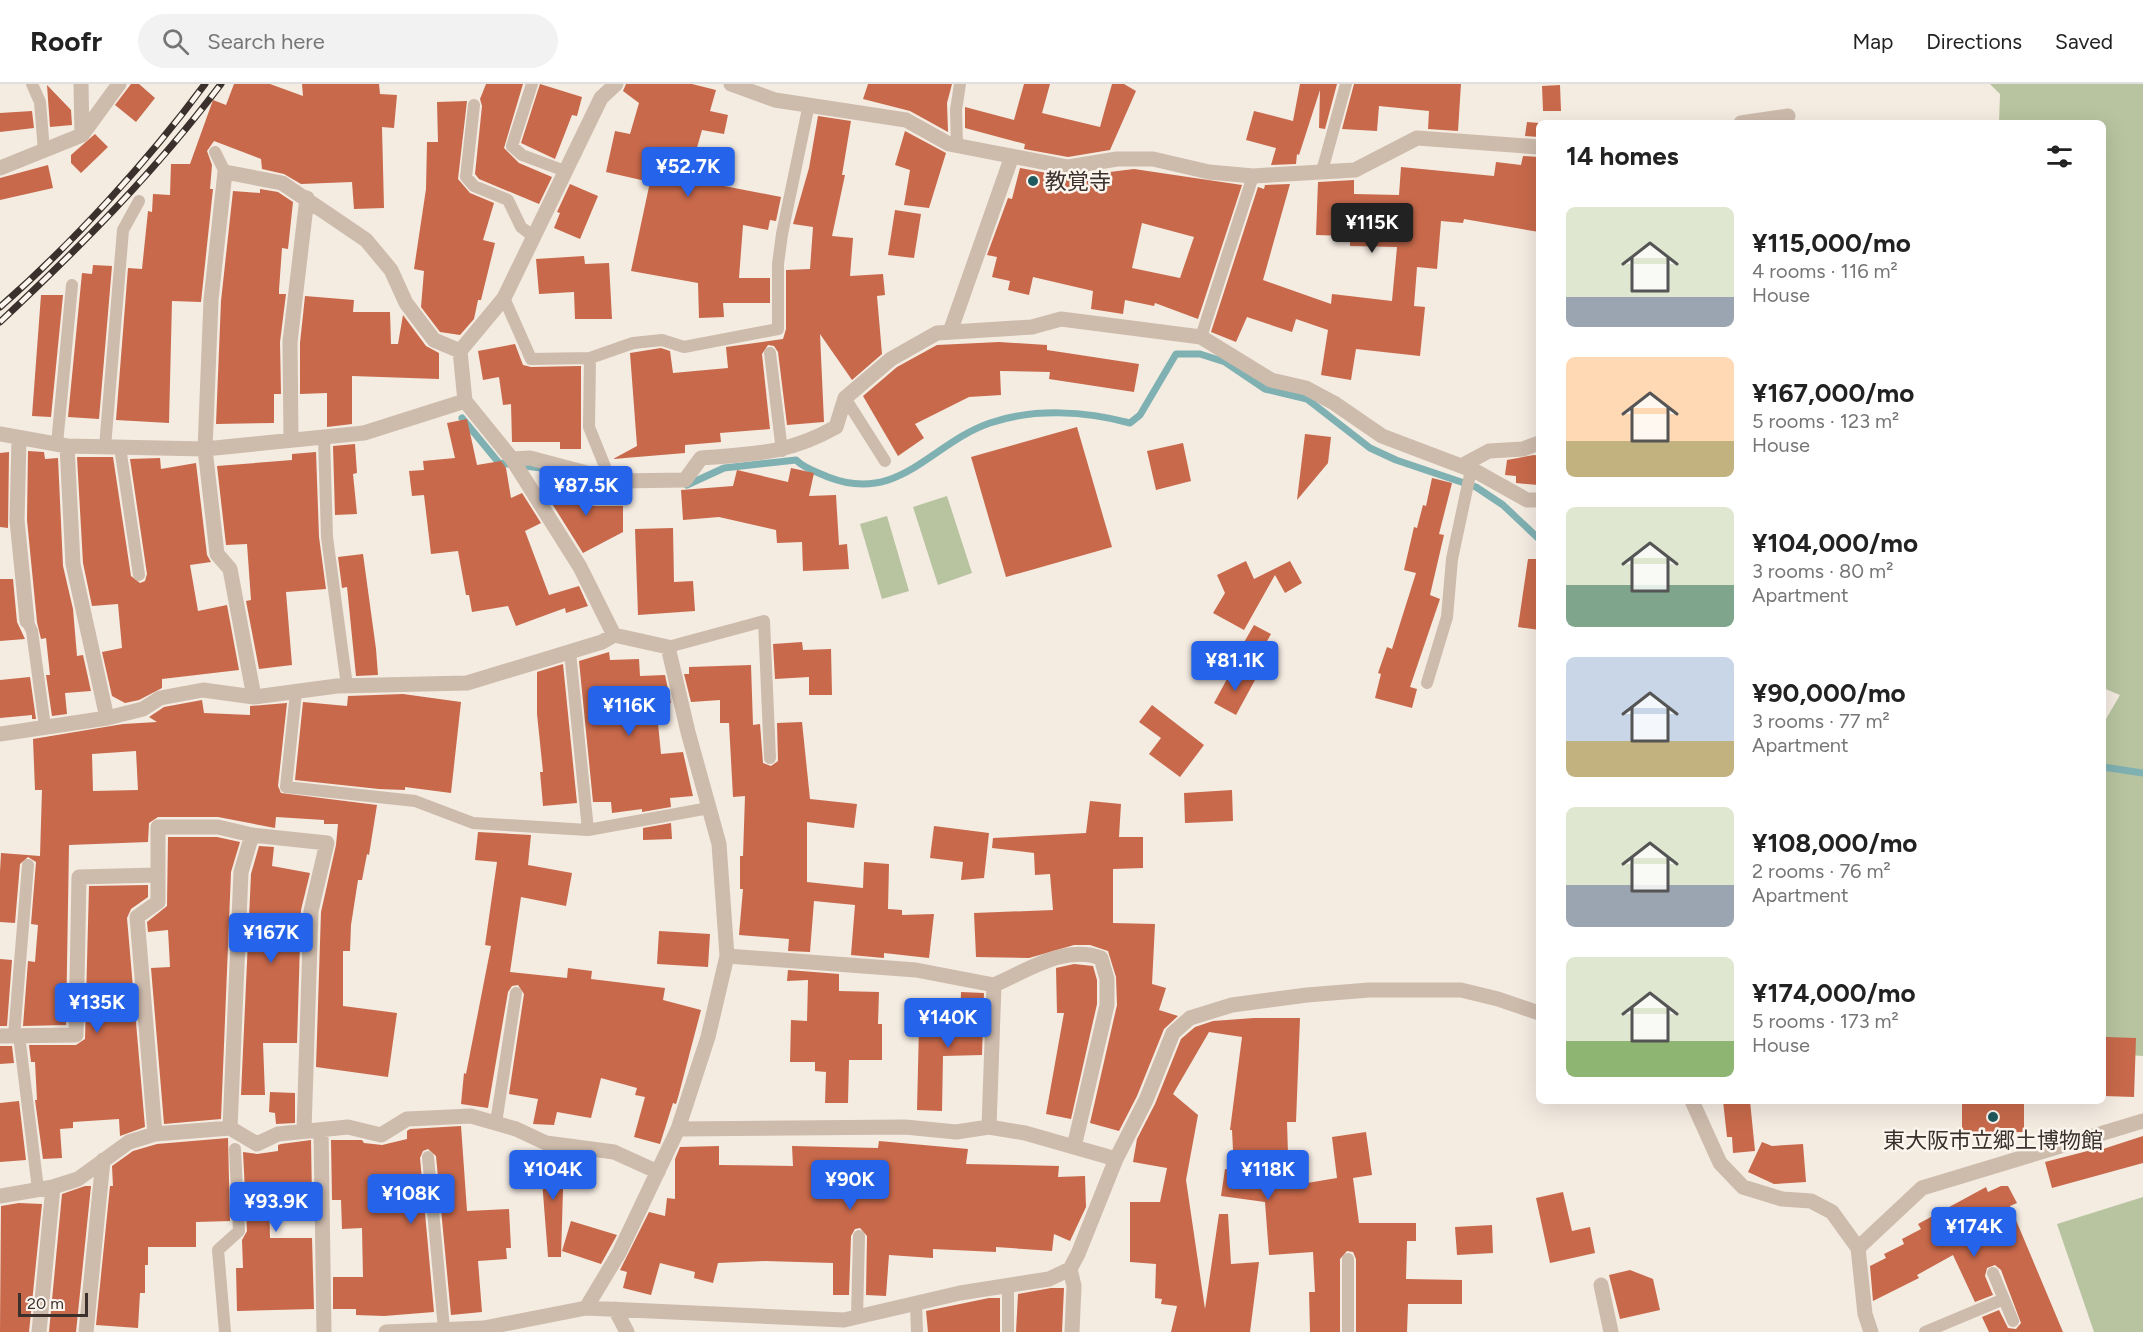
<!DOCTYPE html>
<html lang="en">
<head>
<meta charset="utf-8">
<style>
  :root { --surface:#fff; --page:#f2f2f2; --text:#222; --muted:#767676; --line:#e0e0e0; --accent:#2563eb }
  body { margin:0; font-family:Figtree,"Noto Sans JP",sans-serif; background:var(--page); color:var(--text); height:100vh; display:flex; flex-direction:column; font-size:22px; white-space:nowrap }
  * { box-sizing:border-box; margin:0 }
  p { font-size:20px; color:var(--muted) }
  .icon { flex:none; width:33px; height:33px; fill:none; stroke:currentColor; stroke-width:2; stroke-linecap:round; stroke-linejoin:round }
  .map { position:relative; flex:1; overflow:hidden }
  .sheet { position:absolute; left:1536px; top:36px; width:570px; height:984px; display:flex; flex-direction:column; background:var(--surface); border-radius:9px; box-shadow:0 6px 24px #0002 }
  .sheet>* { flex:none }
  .scale { position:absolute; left:18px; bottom:15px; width:70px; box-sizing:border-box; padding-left:6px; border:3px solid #3b302b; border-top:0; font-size:16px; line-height:21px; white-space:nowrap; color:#3b302b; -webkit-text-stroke:4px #fbf5ee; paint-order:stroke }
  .price { position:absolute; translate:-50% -51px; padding:0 14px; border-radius:6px; background:var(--accent); color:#fff; font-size:20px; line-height:39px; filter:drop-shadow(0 2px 3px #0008) }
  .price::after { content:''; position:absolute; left:50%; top:36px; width:18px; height:14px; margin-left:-9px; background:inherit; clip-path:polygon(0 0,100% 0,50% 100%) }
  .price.selected { background:#222; color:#fff }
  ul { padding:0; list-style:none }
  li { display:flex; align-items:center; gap:18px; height:150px; padding:0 30px }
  li span { display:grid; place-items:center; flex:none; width:168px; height:120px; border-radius:9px; color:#555 }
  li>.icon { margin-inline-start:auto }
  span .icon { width:72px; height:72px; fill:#fffc; stroke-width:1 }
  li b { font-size:26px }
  h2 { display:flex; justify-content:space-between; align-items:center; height:72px; padding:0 30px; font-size:26px }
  header { display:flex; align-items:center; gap:36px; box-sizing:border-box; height:84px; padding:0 30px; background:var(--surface); border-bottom:2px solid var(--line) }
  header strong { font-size:28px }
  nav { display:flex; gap:33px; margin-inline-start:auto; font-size:21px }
  .search { width:420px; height:54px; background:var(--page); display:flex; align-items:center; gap:15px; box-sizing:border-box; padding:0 21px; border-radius:33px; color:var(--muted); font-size:22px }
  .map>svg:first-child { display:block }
  .green { fill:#b8c4a0 }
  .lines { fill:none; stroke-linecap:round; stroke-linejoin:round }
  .stream { stroke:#7fb0b2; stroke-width:7 }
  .building { fill:#c8694b; fill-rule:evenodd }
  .service { stroke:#cdbbac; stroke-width:12 }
  .minor { stroke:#cdbbac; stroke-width:15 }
  .rail-casing { stroke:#3b302b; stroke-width:7 }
  .rail { stroke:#fbf5ee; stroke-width:4.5; stroke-dasharray:14; stroke-linecap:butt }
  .poi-dot { fill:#1f5a5e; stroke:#fbf5ee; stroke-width:2 }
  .labels { text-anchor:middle; stroke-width:5; stroke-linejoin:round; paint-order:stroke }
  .poi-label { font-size:22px; fill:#3b302b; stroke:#fbf5ee; text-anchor:start }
</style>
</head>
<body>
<header>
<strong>Roofr</strong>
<div class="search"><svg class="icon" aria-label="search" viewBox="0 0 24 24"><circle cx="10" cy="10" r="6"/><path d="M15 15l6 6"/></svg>Search here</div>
<nav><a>Map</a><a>Directions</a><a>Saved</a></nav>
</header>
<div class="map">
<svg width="2143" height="1248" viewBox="0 0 2143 1248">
  <rect width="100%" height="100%" fill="#f4ebe1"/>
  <path class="green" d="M1990 0H2143V972L2103 969V640L2120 611 2103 604V39H1999L2000 10Z
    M947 412 972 489 938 501 913 423Z
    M887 432 909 507 882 515 860 440Z
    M2143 1113V1248H2094L2057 1140Z"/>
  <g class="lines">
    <path class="stream" d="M462 334 499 379 541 384
      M687 401 724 384 796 376C805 385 817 388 828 393 899 421 931 359 990 339 1034 324 1085 327 1130 339L1140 331 1176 270H1200L1225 278 1265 305 1307 315 1370 364 1396 376 1476 403 1503 421 1539 455
      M2103 683 2143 689"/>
  </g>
  <path class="building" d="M131 0H139L155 14 136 38 115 21Z
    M234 0H270L303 12 302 0H379L380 10 397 11 394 44 382 43 384 124 354 125 352 98 301 100 284 90 262 85 261 75 214 57 207 67 212 81 210 105H213L201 218 172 217 169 339 116 336 128 184 142 185 148 127 152 128 153 110 170 111 171 80H190L213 16 226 21Z
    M486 0H523L504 64 519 79 552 93 539 120 479 95 475 90 482 22 480 15Z
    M540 0 582 13 577 32 572 31 555 75 521 59Z
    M626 0H692L716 6 710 27 728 31 724 50 702 46 688 95 781 113 776 137 770 136 768 146 743 141 739 194H770V219H723L724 233 699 234 698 199 631 187 650 98 606 88 615 47 630 50 639 19 623 7Z
    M868 0H952L947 19 948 48 910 27 863 15Z
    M1024 0H1050L1042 29 1100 43 1112 0H1124L1136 7 1110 66 1068 73 1024 65 1025 60 965 44V23L1014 36Z
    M1300 0H1337L1325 45 1319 44 1320 6 1299 71 1297 70 1296 80 1271 81 1276 64 1246 56 1254 27 1293 37Z
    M1354 0H1461L1458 47 1428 45 1429 27 1379 22 1377 47 1342 45Z
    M47 1 71 26 72 41 50 43Z
    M1560 1 1561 27H1543L1542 2Z
    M467 17 458 95 470 109 494 119 483 156 495 159 481 216H478L474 235 460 251 440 248 421 223 424 187 414 185 426 105 427 58H438L437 18Z
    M32 27 34 44 0 48V29Z
    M818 32 851 37 842 91H845L832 152 853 154 850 192 883 190 885 211 877 212 882 270 852 296 820 250 824 338 787 341 778 268 774 262 768 261 762 270 770 345 720 349 721 358 685 361V369L613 375 637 362 630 269 661 264 670 267 673 289 728 284 726 263 783 255 786 245V186L810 185 813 143 793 140 809 84Z
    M1527 38 1539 39V53L1525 52Z
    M905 47 946 69 929 124 904 121 910 86 895 81Z
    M95 50 108 63 81 89 71 79V71Z
    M1523 72 1539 73V148L1464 135 1463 139 1441 137 1437 185 1417 183 1414 222 1425 223 1420 272 1356 265 1351 296 1321 291 1328 246 1296 235 1292 248 1247 233 1236 258 1211 248 1258 103 1264 105 1265 101 1290 100 1263 196 1331 220 1332 210 1392 217 1397 163 1350 162V152L1316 151 1318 98 1354 96V110L1399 111 1401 83 1494 92 1496 78 1521 81Z
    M48 81 53 104 0 116V94Z
    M1020 84 1069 93 1134 85 1242 101 1198 235 1155 219 1154 222 1125 216 1123 230 1091 225 1093 207 1033 193 1029 211 1008 206 1010 197 992 193 997 173 987 171 1008 114 1012 115ZM1142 139 1194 153 1180 194 1132 184Z
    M570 100 598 112 580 155 554 144 560 129 557 128Z
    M260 105 278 108 293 118 288 165 282 164 279 206V210H286L280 258 281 310H274V339L216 340 221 217 233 107 260 109Z
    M895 126 921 130 914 174 888 171Z
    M584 172 585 180 609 179 612 235H575L574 208 539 210 536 175Z
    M93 181 112 182 99 335 68 333 82 189 92 190Z
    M41 211H63L51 333 32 332Z
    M305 212 354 216 353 228H390L391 260H398L403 231 426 262 439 269V295L352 292V340L327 343V309L300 310V259Z
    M999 258 1047 261V266L1139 280 1134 308 1049 295 1050 288 1000 287 1001 311 969 313 915 340 924 354 898 372 863 312 897 283 937 261Z
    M515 260 523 281 531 283 581 282V365H560V358H512L511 320 503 321 499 293 483 296 478 267Z
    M467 335 477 381 501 377 506 384 511 414 522 409 541 439 525 447 549 511 579 502 588 522 566 529 565 524 516 542 508 522 472 528 469 511H466L458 467 431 470 424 411 412 412 409 387 424 386 423 377 455 374 447 339Z
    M1077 343 1112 463 1006 493 971 373Z
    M1305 350 1331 353 1328 379 1297 416Z
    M1183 359 1191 397 1156 406 1147 367Z
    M355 360 357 389 353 390 357 430 335 431 333 362Z
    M28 367 44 368 45 375 58 374 63 482 73 525 77 572 83 571 91 607 65 609 67 630 52 632 46 591H50L46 554 41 555 37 538 27 436Z
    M9 368 8 444 0 443V369Z
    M316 368 319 453 326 505 286 508 292 581 259 585 246 517 251 516 247 460 226 461 217 382 292 376V370Z
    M1534 371 1539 372 1538 401 1516 399V392L1505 391 1507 376Z
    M77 373H113L131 492 140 499 145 497 147 490 130 375 160 374 161 385 196 379 207 471 211 478 190 481 198 527 227 521 239 586 162 595V604L139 616 125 619 112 612 102 568 122 564 118 520 92 522 83 479Z
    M791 384 814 389 809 412 836 411 839 461 847 460 849 485 803 487 802 458 777 459 776 446 719 433 683 436 681 406 733 402 737 386 788 398Z
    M1432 394 1452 399 1439 450 1444 451 1430 511 1440 515 1410 603 1417 605 1412 624 1375 614 1381 590 1378 589 1387 563 1392 565 1416 489 1404 486 1414 443 1417 444 1423 421 1426 422Z
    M573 396 587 422H623V448L583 469 546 410Z
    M673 444 674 498 693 497 695 527 638 531 635 445Z
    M363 470 376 565 378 591 356 592 347 503 342 504 338 473Z
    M1528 475H1539V546L1518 543Z
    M1246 477 1254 495 1290 477 1302 499 1285 509 1275 491 1244 546 1213 529 1225 509 1217 491Z
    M0 495H13L17 538 25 555 0 557Z
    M1254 541 1271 550 1252 584 1235 574Z
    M802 558 803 566 831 565 832 611H809V593L775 595 773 560Z
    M609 568 610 576 639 575 640 592 665 591 671 619H656L661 670 683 668 693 712 670 714 671 723 642 728V725L612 729 611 718H593L579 577Z
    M563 580 577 719 543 722 540 688H543L537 630V588Z
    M751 581 753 641 760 640 763 679 771 682 778 677 777 639 802 638 810 715 857 720 854 744 807 738V798L863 804 864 778 889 780 888 825 902 826V831L934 830 929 874 884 869V874L851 871 855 821 814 817 810 868 788 867 789 855 739 851 743 805H740V772H743L745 712 733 713 729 639H720V616L691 618 684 590H689V583Z
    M1233 584 1255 596 1236 631 1214 619Z
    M30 593 36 635H32V631L0 634V596Z
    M403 610 461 618 451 709 405 703V706L379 705 295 696 303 618 347 622 348 612Z
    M202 616 204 629 250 631V622L287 619 278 702 281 709 377 721 369 771 367 770 362 796H358L351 841 350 867H343V922L397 929 388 993 316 983 321 828 336 761 338 740H324V736L276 733 275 744 218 733H158L149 739 148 758 69 761 66 941 23 942 28 877 35 878 38 841 31 840 36 778 28 773 20 780 15 839 0 838V788L1 769 40 772 42 706H35L33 655 123 640 157 638 149 633 164 623ZM136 667 138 706 93 707 92 670Z
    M1152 621 1204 661 1180 693 1149 670 1161 654 1139 638Z
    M1232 706 1233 737 1185 739 1184 709Z
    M1090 717 1121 720 1119 753H1143V784L1113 785V839L1155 840 1152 900 1166 904 1159 926 1178 932 1164 945 1137 1012 1119 1047 1090 1039 1117 921 1116 893 1108 867 1090 861H1074L1029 874 976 873 974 829 1053 826 1050 790 1035 791 1034 769 992 764 993 754 1086 749Z
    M671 739 672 755 643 756V744Z
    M934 742 989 749 984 794 961 796 963 778 930 774Z
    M478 748 531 751 528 781 572 789 566 822 521 813 510 888 567 894 568 884 592 887 591 895 665 904 663 916 701 926 679 1010 676 1020 673 1019 660 1060 634 1053 645 1013 635 1011 637 1004 601 994 591 1034 557 1028 554 1041 533 1040 538 1015 509 1010 524 910 518 901 512 902 508 908 488 1024 461 1020 464 989 466 990 491 862 485 861 497 778 475 776Z
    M168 753H217L240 758 231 788 221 1035 164 1040 151 884 170 883 168 846 148 848 147 838 167 822Z
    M259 762 274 763 272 782 310 789 301 826 297 959H263L265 1011H241L251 790Z
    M148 801V813L131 825 127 834 145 1043 120 1052 119 1035 73 1038V1044L60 1045 62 1074 43 1075 35 1016H37L35 978H31L29 961H76L85 955 89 802Z
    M659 847 710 850 708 883 657 880Z
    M0 875 12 876 7 942H0Z
    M1074 880 1093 882 1097 896V920L1071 1035 1046 1030 1064 929H1057L1056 884Z
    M788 886 839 890V907L879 908 878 940H882V976H849L848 1019H825L826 988 815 987V978H790L791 936 807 937 808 896 787 897Z
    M961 908 984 909 982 971 943 972 942 1027 917 1026 919 942 960 943Z
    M1254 934H1300L1296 1038H1287L1289 1102 1337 1094 1332 1053 1366 1048 1372 1091 1353 1094 1359 1139H1416V1157H1407L1406 1195 1462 1196V1220H1408L1407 1248H1356V1175L1353 1168 1347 1167 1340 1175V1248H1310L1309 1208H1315L1313 1168 1269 1171 1265 1118 1221 1112 1225 1085 1234 1086 1232 1046H1230L1242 953 1209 948 1173 1010 1198 1031 1186 1096 1205 1225 1219 1130H1228L1231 1180 1259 1178 1250 1248H1171L1177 1222 1161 1220 1162 1215 1155 1214 1156 1180 1130 1178V1118H1160L1167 1084 1133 1078 1137 1055 1155 1020 1181 955 1195 943 1213 937Z
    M2106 953 2136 954 2134 1013 2104 1012Z
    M0 962H12L14 979 0 980Z
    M270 1008 295 1009V1039L276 1040 275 1029 269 1028Z
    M19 1017 26 1076 0 1078V1019Z
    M1723 1017H1750L1755 1067 1733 1069 1732 1053H1727Z
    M1962 1017H2024V1048L1962 1049Z
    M461 1042 467 1127 509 1125 511 1164H506L507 1175 478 1177 482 1228 451 1231 436 1072 428 1065 423 1067 420 1074 434 1228 384 1232 356 1231V1225H333V1193H363L362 1144 342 1145 341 1116H332L331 1056H362L364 1059 382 1061 407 1055V1047L410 1045Z
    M2143 1052V1079L2052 1104 2045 1078 2103 1063V1065Z
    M228 1054 230 1137 196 1138V1163H148V1181H145V1209H140L138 1244 96 1241 110 1102H113L112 1082 133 1067 157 1060Z
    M311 1056 312 1116 269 1118 270 1154H312L314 1225 237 1227 236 1184H243L242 1156 247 1147 243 1068 257 1070 278 1067V1061L281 1060Z
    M879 1057 968 1065 966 1080 1059 1082 1058 1093 1085 1092 1086 1123 1070 1157 1054 1150 1052 1167 996 1163V1168L933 1165V1174L889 1171 886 1212 866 1211 867 1152 860 1144 855 1145 851 1152 849 1211H833V1179L765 1177 718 1179 713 1199 694 1194 695 1188 660 1179 651 1211 623 1204 627 1188 620 1186 649 1128 665 1132 667 1114 675 1115V1075L680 1063 719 1062V1081L793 1082 792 1062 878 1064Z
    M1762 1058 1772 1062 1803 1060 1806 1098 1774 1100 1748 1088Z
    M540 1071 564 1072 561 1173H548Z
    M85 1102H91L76 1248H49L62 1110Z
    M2001 1102H2008L2017 1119 2010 1122 2063 1248H1989L1982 1233 1999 1226 2008 1244 2016 1245 2021 1239 2001 1186 1995 1181 1987 1184 1985 1192 1993 1211 1975 1218 1953 1171 1917 1191 1919 1194 1873 1217 1870 1182 1886 1174 1884 1170 1904 1160 1902 1155 1921 1145 1918 1140 1986 1103 1988 1108Z
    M1563 1108 1572 1147 1590 1143 1595 1169 1550 1179 1536 1114Z
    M19 1119 42 1120 29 1248H0L1 1122Z
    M571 1137 617 1151 601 1180 562 1167Z
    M1492 1141 1493 1169 1457 1171 1455 1143Z
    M1630 1186 1653 1195 1660 1226 1620 1235 1609 1191Z
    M1051 1204H1064L1062 1248H1016L1018 1210Z
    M989 1214H1000V1248H928L926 1227Z"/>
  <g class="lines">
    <path class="service" d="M32 0 40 18 44 67
      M532 0 512 62 522 71 565 87
      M474 21 466 93 474 102 508 116 521 143 534 153
      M957 61 956 26 960 0
      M215 68 225 88
      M1322 87 1346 0
      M504 214 531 275 590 274 633 259 662 256 684 263 778 245V180L782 150 809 20
      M1201 253 1253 92
      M770 269 782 367
      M590 274 589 343 610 395
      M845 314 885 377
      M324 353 327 453 347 602
      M57 360 72 201
      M105 363 123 146 139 117
      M120 363 139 491
      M27 537 32 547 45 643
      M668 563 764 537 770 674
      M570 568 588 746
      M1427 599 1447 533 1452 475 1471 386
      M296 608 286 703 415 717 473 739 588 746 709 724
      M19 951 38 1105
      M14 952 28 781
      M496 1039 516 909
      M428 1073 444 1245
      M1348 1175V1248
      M1993 1189 2013 1237
      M1008 1203V1248
      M916 1219 917 1248
      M857 1233 859 1152
      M225 1248 218 1166 239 1147 235 1065
      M1925 1248 2004 1215"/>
    <path class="minor" d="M81 0 82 51
      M731 0 775 16 906 36 949 60 1068 83 1117 75H1153L1209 88 1253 92 1355 86 1417 54 1539 63
      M1741 39 1788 32
      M0 84 82 51 119 0
      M950 248 1012 72
      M0 350 67 362 205 365 364 349 465 317
      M19 354 17 436 27 537
      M291 356 290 258 307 114
      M67 362 73 480 107 634
      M512 375 530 374 617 397 685 396 701 374C754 370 788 370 836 343L845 314 891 275 937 249 1032 243 1061 235 1201 253 1271 296 1306 304 1334 319 1382 352 1477 388 1527 416H1539
      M1461 382 1489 367 1523 365 1539 359
      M614 551 580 483 512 375 465 317 460 267 504 214 601 14 616 0
      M254 613 230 485 217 470 205 365 211 216 225 88 282 99 366 156 391 186 406 219 434 256 460 267
      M0 650 107 634 143 625 160 614 203 606 254 613 337 602 467 599 602 558 614 551 668 563 688 648 719 760 727 872 708 953 678 1045 619 1169 586 1224
      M252 751 241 788 230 1044 257 1060 278 1050 348 1043 381 1051 407 1035 471 1032 516 1045 546 1059 614 1068 658 1088
      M727 872 916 886 994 901
      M0 952 76 951 79 793 156 791
      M1692 1017 1720 1079 1743 1103 1782 1115 1811 1117 1832 1128 1858 1164 1865 1230 1871 1248
      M989 1043 994 901C1027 887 1065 860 1101 874L1107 895V921L1074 1063
      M678 1045 905 1043 956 1048 989 1043 1025 1049 1116 1075
      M321 1046 324 1248
      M155 1050 137 833 158 818V743H218L252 751 327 759 311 827 304 1047
      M0 1112 53 1103 78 1095 129 1058 155 1050 230 1044
      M1858 1164 1922 1104 2143 1037
      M1070 1185 1074 1202 1072 1248
      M1601 1201 1611 1248
      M615 1225 627 1248
      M39 1248 53 1103
      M86 1248 103 1076
      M386 1248 484 1244 586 1224 844 1236 960 1209 1049 1195 1070 1185 1078 1170 1116 1075 1146 1016 1173 949 1190 934 1232 921 1307 911 1369 906H1461L1498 915 1539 929"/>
    <defs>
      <path id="rail" d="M0 223C71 161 149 76 205 0
        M0 238C79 164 156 87 221 0"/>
    </defs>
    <use href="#rail" class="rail-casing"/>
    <use href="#rail" class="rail"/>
  </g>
  <g class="poi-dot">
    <circle cx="1033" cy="97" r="6"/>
    <circle cx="1993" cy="1033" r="6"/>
  </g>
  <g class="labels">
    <g class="poi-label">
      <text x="1045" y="105">教覚寺</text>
      <text x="1993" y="1064" text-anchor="middle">東大阪市立郷土博物館</text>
    </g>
  </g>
</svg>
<div class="scale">20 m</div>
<b class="price" style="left:688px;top:114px">¥52.7K</b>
<b class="price selected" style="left:1372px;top:170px">¥115K</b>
<b class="price" style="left:586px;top:433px">¥87.5K</b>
<b class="price" style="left:1235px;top:608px">¥81.1K</b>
<b class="price" style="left:629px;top:653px">¥116K</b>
<b class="price" style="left:271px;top:880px">¥167K</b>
<b class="price" style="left:97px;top:950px">¥135K</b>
<b class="price" style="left:948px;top:965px">¥140K</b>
<b class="price" style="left:553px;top:1117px">¥104K</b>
<b class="price" style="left:1268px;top:1117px">¥118K</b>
<b class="price" style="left:850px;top:1127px">¥90K</b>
<b class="price" style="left:411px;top:1141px">¥108K</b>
<b class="price" style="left:276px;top:1149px">¥93.9K</b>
<b class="price" style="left:1974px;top:1174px">¥174K</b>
<section class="sheet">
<h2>14 homes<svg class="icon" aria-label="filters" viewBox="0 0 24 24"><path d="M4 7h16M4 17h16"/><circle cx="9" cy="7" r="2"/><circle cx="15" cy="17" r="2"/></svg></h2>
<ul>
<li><span style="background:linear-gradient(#dfe7d0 75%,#9aa5b1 0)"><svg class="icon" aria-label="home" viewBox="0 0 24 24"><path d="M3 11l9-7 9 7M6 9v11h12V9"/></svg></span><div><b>¥115,000/mo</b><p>4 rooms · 116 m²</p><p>House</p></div></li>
<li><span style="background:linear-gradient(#ffd9b3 70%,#c2b280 0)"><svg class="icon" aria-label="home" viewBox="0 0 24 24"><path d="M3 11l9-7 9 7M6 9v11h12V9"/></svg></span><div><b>¥167,000/mo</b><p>5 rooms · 123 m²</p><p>House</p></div></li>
<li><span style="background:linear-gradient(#dfe7d0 65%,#7fa58c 0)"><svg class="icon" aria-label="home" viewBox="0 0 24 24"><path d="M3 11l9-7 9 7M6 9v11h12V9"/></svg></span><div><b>¥104,000/mo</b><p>3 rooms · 80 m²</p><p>Apartment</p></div></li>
<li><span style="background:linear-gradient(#c9d6e8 70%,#c2b280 0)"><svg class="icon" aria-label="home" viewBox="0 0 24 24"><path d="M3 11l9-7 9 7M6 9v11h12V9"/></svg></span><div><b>¥90,000/mo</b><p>3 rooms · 77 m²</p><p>Apartment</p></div></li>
<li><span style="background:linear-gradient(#dfe7d0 65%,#9aa5b1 0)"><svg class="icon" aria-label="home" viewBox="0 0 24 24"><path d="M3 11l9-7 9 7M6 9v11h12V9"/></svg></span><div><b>¥108,000/mo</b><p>2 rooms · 76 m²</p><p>Apartment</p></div></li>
<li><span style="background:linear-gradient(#dfe7d0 70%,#8fb573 0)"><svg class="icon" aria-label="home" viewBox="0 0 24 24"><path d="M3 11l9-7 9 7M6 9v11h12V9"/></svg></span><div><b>¥174,000/mo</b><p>5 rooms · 173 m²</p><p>House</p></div></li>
</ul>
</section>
</div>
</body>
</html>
